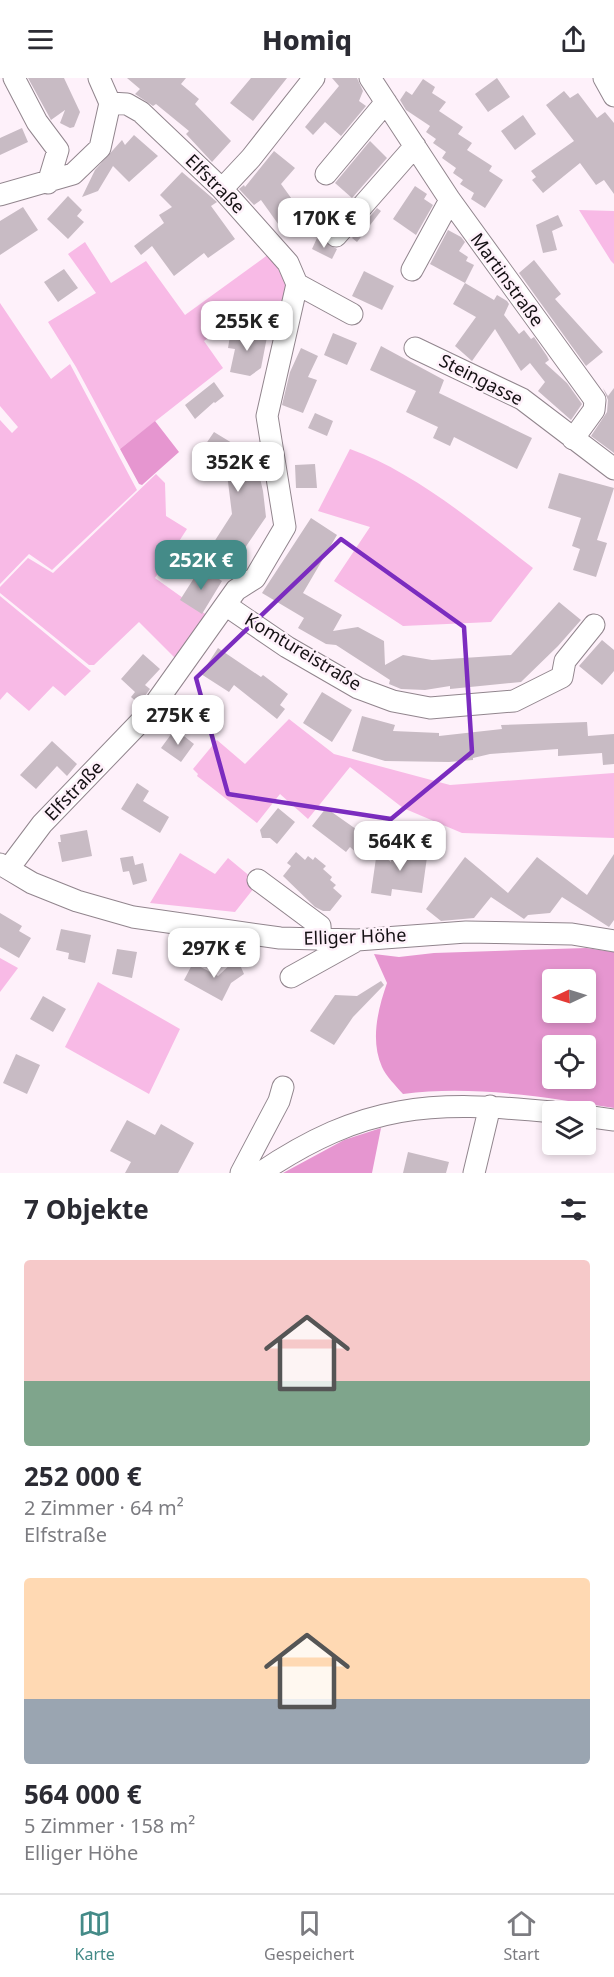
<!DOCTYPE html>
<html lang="de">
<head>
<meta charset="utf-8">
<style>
  :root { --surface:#fff; --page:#f7f7f7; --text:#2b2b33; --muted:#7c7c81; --line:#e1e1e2; --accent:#448b88 }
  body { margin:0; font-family:"Noto Sans",sans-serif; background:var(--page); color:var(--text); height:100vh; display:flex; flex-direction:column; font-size:22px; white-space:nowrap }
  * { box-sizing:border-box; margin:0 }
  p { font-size:20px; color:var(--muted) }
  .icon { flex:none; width:33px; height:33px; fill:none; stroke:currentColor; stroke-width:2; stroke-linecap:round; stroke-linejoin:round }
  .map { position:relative; height:1095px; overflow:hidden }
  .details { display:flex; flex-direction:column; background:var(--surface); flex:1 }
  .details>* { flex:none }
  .needle { width:39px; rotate:266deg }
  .tools { position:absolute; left:542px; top:891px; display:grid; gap:12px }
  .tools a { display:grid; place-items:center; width:54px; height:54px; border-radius:6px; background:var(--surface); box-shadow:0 3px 9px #0003; font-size:30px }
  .price { position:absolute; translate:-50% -51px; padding:0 14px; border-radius:12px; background:#fff; color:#222; font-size:20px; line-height:39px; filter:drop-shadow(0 2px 3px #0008) }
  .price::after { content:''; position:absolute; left:50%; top:36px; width:18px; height:14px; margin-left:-9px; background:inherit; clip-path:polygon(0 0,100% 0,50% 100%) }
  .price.on { background:var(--accent); color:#fff }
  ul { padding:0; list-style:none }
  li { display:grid; align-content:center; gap:12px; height:318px; padding:0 24px }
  li span { display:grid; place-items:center; height:186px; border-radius:6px; color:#555 }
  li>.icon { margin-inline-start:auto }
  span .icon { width:108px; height:108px; fill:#fffc; stroke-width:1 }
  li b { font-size:26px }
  h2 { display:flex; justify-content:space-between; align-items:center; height:72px; padding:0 24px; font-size:26px }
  header { display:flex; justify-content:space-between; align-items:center; height:78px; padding:0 24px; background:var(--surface); font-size:27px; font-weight:800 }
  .dock { display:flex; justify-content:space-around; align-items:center; height:84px; border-top:2px solid var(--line); background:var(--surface); font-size:16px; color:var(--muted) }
  .dock a { display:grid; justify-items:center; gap:3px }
  .dock .on { color:var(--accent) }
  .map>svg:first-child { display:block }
  .green { fill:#f8bae6 }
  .forest { fill:#e696d0; fill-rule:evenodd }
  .building { fill:#c8bbc4 }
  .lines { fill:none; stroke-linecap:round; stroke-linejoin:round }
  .minor-casing { stroke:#91858d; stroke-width:23 }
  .minor { stroke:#fff; stroke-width:21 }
  .marked { fill:none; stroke:#7b2cbf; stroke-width:4.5; stroke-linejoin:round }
  .labels { text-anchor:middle; stroke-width:5; stroke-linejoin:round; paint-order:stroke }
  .street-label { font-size:18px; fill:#141013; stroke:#fef1fa }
</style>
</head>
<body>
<header><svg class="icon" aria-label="menu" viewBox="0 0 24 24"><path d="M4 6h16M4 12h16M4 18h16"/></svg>Homiq<svg class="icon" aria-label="share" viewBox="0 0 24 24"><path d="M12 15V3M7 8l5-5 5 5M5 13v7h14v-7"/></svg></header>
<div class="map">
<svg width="614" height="1095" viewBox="0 0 614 1095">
  <rect width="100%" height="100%" fill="#fef1fa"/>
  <path class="green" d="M579 132 614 133V186L611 183Z
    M85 164 111 205 146 183 185 237 269 176C281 196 292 210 286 234L234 241 204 263 223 290 120 371 76 289 48 244 96 215 68 176Z
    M0 225 51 301 70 286 137 412 52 492 29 476 0 506V342L12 355 18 349 0 328Z
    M350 371C413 393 479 448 533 490L491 544 403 548 334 503 370 449 318 433Z
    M156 396 165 405 166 438 187 451 155 500 211 540 180 585 139 544 94 587H89L0 515V509L28 480 53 495Z
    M0 518 91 593 65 618 53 608 29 633 7 614 0 622Z
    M289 641 334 676 450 707 614 695V760L462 755 403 730 350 689 308 741 280 716 257 745 197 698 198 696 193 691 217 662 245 686Z
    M180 775 215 796 228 780 258 805 235 834 150 825Z
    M0 880 18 890 0 914Z
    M98 904 180 951 149 1016 65 969Z"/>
  <path class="forest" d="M155 343 179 374 142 407 139 406 120 371Z
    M586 870 614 874V1030C546 1019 472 1007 403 1016 396 1008 386 998 382 989 370 962 378 931 387 905L374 876 399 879 434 875ZM552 902H585V934H552ZM552 968H585V1000H552Z
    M381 1050 372 1095H283L344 1062Z"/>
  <path class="building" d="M28 0H64L80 34 74 49 70 50 60 45 65 32 51 42Z
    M127 0H186L181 6 199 21 195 26 231 63 212 84 186 56 189 53 156 26 153 28 135 16 140 11Z
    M251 0H287L253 43 230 25Z
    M332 0H357L363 13 359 23 366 28 341 58 325 44 313 57 305 49 339 8Z
    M497 0 510 19 488 34 475 16Z
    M423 1 435 9 432 15 446 24 439 33 463 49 458 56 472 65 467 72 492 88 489 93 503 102 485 130 471 121 474 115 460 106 463 102 453 95 456 90 442 80 446 74 433 65 436 61 426 54 430 48 406 32 400 22 406 13 412 17Z
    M564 13 570 20 578 15 597 40 605 34 614 45V116L604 102 596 107 580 85 543 115 532 102 536 99 531 93 574 63 546 27Z
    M523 37 536 56 515 72 501 53Z
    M22 50 28 64 0 77V60Z
    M134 57 158 78 129 104 113 88 98 113 82 119 95 92 122 62 125 67Z
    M370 63 387 80 352 120 335 105Z
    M274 73 295 90 281 106 307 142 286 157 261 122 254 127 239 111 244 107 245 109Z
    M182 94 217 124 211 128 235 161 208 180 204 175 174 198 152 168 141 177 134 168 164 145 159 137 172 129 160 117Z
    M415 108 427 116 424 121 433 127 416 157 393 141Z
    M68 118 82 132 77 138 84 144 68 161 47 141Z
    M23 129 38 152 0 177V143Z
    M377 130 381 133 357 164 352 160Z
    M558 137 563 148 552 153 557 172 543 175 536 147Z
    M448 152 461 159 465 164 459 173 468 179 466 183 474 187 465 205 494 222 497 217 507 223 509 226 504 237 519 256 524 252 531 261 534 259 547 278 549 282 545 285 567 305 582 326 571 342 538 313 545 304 530 285 521 293 495 251 472 283 455 268 476 239 453 226 465 205 430 186Z
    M317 160 337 171 332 181 312 171Z
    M534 182 561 216 555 221 603 274 586 288 519 195Z
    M64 191 78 210 58 224 44 204Z
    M364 193 394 208 382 232 352 218Z
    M231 252 267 259 261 290 250 298 230 294 235 271 228 270Z
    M333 255 357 265 347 287 324 277Z
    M381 268 444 302 439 315 532 360 517 391 454 359 450 368 433 360 438 349 406 334 416 313 370 292Z
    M301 270 318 278 308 299 317 302 303 335 282 327 290 294Z
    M214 304 224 318 215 325 214 324 195 341 185 327Z
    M603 310 608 318 614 310V375L591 358 607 334 608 322Z
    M315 335 333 343 327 358 308 350Z
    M214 354 255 379 263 413 266 439 238 480 214 464 232 436 227 396 199 376Z
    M315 386 317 410H296L295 387Z
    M559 395 614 410 597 462 607 465 596 499 573 492 580 471 572 468 581 440 548 430Z
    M311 440 337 457 303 515 342 537 333 553 358 549 384 563 385 587 403 577 432 582 511 577 559 524 581 542 558 568 521 604 450 611V608L425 612 401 611 389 606 390 602 336 567 326 566 298 550 304 540 262 515Z
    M201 489 222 503 202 536 180 522Z
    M602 562 614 572V593L602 607 579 588Z
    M218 570 261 599 263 597 288 616 280 627 285 631 277 641 234 607 229 614 201 596Z
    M143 576 160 591 145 607 150 611 139 626 131 619 135 614 121 601Z
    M322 614 352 632 332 664 303 645Z
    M362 638 395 647 393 653 439 655V658L502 651 501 647 587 644 588 658 614 656V686L603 687 602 675 558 678V671L490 676 473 680V682L449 684 385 683 352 673Z
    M175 651 194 666 181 684 161 670Z
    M52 663 77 686 67 698 57 688 36 711 20 697Z
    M137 705 149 713 143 723 169 739 160 755 121 731Z
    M278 730 295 744 277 766 270 760H262L260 752Z
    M326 730 363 756 360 760 367 765 358 776 350 769 346 774 312 748Z
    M87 752 92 778 62 784 58 764H61L60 757Z
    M408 769 428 772 422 815 392 811 391 818 371 815 377 773 391 784 392 773 407 776Z
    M296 774 305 782 308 778 313 782 315 779 326 788 323 791 332 799 330 802 336 807 333 810 342 818 330 833H323L315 829 283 798 291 788 287 785Z
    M614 776V842L609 849 562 819 550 835 528 837 524 841 491 819 474 840 441 843 426 831 465 779 508 815 537 779 587 817Z
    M133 778 135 787 143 785 147 803 133 807 129 793 123 794 120 780Z
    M0 835 22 848 19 853 31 860 19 880 0 869Z
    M61 851 91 857 85 885 68 881 69 875 56 872Z
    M117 871 137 874 132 900 112 896Z
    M237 880 244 896 231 905 222 923 184 902 193 885 218 898Z
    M381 903 384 907 353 939 334 967 310 953 335 917 357 918Z
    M43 918 66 931 53 954 30 941Z
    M16 976 40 987 27 1016 3 1005Z
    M127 1042 155 1057 161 1046 194 1065 178 1095H125L131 1084 110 1073Z
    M408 1074 449 1084 446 1095H403Z"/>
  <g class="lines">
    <defs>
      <path id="minor" d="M14 0 37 44 58 72 48 105
        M370 0 450 122 595 322 594 332 573 361
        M604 0 614 18
        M326 96 386 24
        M222 111 251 80 314 0
        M0 117 73 96 100 70 110 25 99 0
        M336 158 415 68
        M412 192 450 122
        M297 206 352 236
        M415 270 522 321 614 391
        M227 528 287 569 358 610 393 623 430 630 514 623 562 599 565 583 594 547
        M0 786 32 805 77 823 133 839 280 860 357 862 466 854 572 856 614 863
        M9 790 42 746 147 637 236 512 255 500 285 449 267 338 297 206 288 185 222 111 141 34 127 26 110 25
        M258 802 320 848 321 862
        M291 899 354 864
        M585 1038 614 1042
        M241 1095 279 1023 283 1009
        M260 1095C364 1025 431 1022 552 1034
        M474 1095 490 1028"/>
    </defs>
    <use href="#minor" class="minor-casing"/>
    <use href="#minor" class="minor"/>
  </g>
  <path class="marked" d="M341 461 464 549 472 674 391 741 228 716 196 600Z"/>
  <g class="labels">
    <g class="street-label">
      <text transform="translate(215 106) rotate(45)" y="6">Elfstraße</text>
      <text transform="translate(507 202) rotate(54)" y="6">Martinstraße</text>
      <text transform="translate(481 302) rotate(27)" y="6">Steingasse</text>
      <text transform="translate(303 574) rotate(31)" y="6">Komtureistraße</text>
      <text transform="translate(74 713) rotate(-46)" y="6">Elfstraße</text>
      <text transform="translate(355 859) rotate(-2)" y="6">Elliger Höhe</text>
    </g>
  </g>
</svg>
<div class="tools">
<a><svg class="needle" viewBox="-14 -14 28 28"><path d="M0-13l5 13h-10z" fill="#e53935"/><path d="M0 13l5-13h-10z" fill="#7c7c81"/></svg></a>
<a><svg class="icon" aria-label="locate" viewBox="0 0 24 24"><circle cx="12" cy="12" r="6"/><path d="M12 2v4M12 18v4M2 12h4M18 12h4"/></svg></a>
<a><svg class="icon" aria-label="layers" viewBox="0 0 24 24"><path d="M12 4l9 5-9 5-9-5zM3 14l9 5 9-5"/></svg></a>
</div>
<b class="price" style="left:324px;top:171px">170K €</b>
<b class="price" style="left:247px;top:274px">255K €</b>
<b class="price" style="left:238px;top:415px">352K €</b>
<b class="price on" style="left:201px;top:513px">252K €</b>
<b class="price" style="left:178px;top:668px">275K €</b>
<b class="price" style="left:400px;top:794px">564K €</b>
<b class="price" style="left:214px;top:901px">297K €</b>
</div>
<section class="details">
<h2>7 Objekte<svg class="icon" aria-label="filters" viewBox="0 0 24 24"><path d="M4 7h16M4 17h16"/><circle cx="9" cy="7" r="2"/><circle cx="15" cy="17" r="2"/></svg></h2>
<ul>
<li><span style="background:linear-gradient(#f6c9c9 65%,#7fa58c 0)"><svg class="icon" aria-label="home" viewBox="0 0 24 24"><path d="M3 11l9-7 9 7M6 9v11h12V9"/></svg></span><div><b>252 000 €</b><p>2 Zimmer · 64 m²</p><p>Elfstraße</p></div></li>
<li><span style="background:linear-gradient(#ffd9b3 65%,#9aa5b1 0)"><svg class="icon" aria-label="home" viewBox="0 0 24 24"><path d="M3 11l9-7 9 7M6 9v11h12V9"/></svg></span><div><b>564 000 €</b><p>5 Zimmer · 158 m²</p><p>Elliger Höhe</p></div></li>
</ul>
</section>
<nav class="dock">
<a class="on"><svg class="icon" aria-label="map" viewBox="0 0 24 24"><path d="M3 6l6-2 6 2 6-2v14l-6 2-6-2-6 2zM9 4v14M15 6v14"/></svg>Karte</a>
<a><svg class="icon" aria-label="saved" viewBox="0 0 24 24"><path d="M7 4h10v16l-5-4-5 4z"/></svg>Gespeichert</a>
<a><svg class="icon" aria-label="home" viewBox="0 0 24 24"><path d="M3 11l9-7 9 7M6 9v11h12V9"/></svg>Start</a>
</nav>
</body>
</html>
